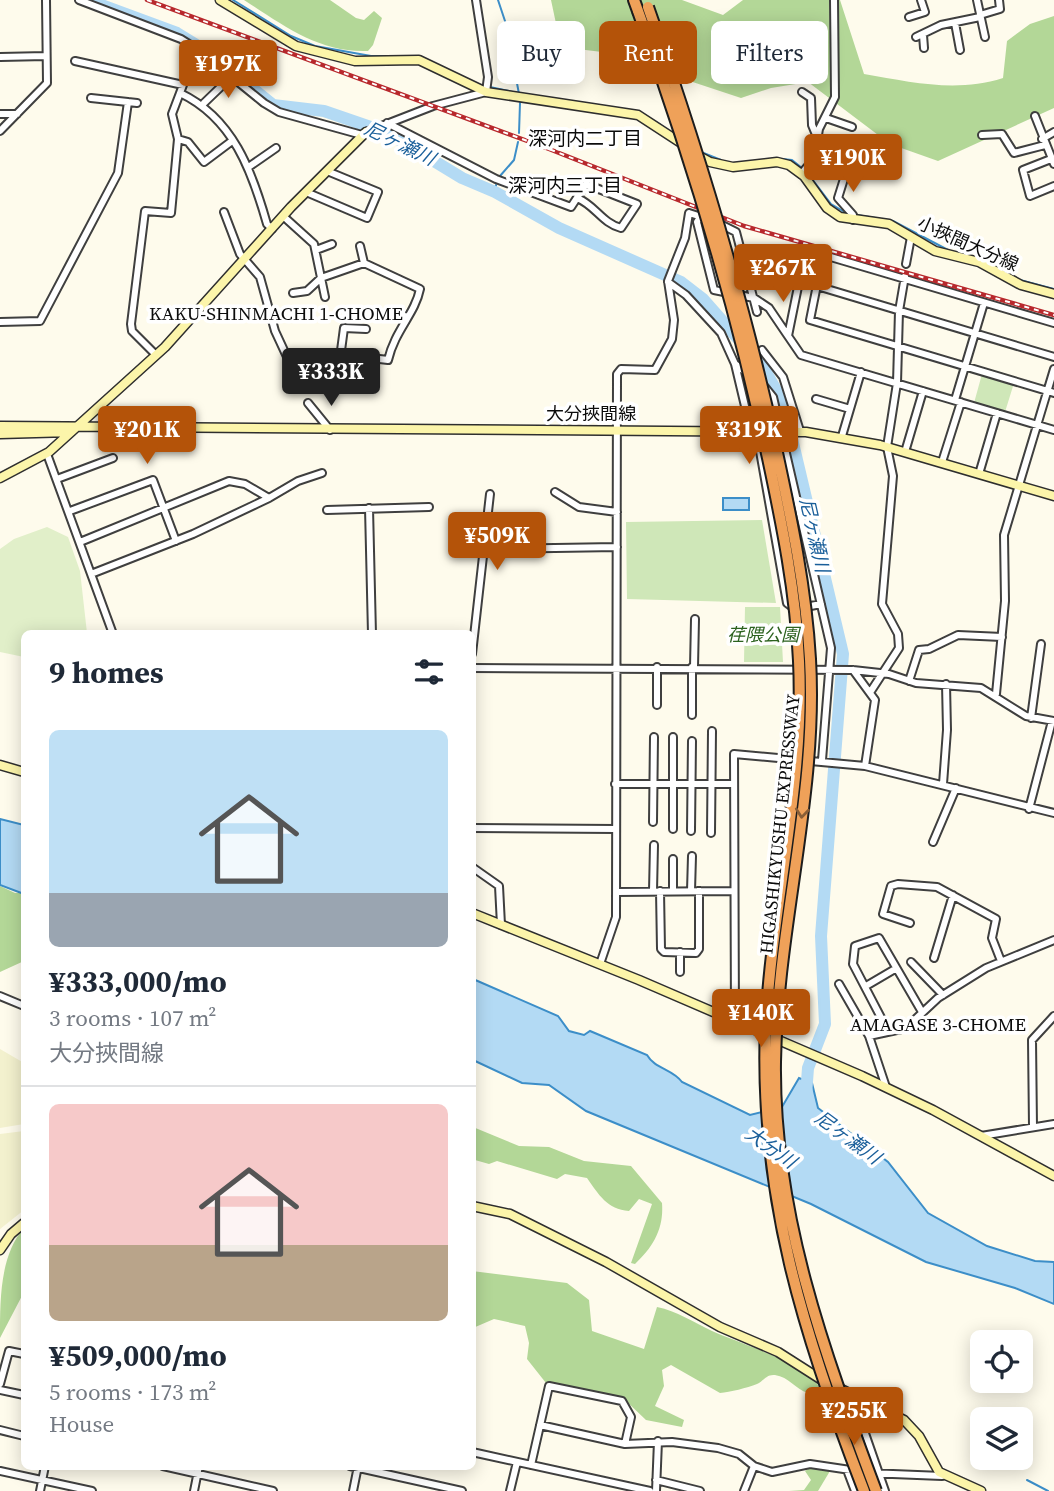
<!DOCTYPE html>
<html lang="en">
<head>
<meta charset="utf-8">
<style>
  :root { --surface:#fff; --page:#f2f2f3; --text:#1f2937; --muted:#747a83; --line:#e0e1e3; --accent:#b45309 }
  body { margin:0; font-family:"Source Serif 4","Noto Sans JP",serif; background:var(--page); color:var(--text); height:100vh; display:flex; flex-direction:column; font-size:26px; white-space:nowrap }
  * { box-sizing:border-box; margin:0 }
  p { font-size:23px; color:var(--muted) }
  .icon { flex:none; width:38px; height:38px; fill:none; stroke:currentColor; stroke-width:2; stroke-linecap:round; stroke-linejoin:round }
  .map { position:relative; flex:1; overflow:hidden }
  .panel { position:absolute; left:21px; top:630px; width:455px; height:840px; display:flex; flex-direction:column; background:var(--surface); border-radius:10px; box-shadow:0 4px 18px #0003 }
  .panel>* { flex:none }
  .guide { position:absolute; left:497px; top:21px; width:452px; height:63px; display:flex; gap:14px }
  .buttons { position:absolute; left:970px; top:1330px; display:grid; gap:14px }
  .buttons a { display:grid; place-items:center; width:63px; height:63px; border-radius:10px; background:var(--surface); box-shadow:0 4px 18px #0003; font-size:35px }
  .price { position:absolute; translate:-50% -60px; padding:0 16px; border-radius:7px; background:var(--accent); color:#fff; font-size:23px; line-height:46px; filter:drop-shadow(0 2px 4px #0008) }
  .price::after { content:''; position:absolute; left:50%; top:42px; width:21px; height:16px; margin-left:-10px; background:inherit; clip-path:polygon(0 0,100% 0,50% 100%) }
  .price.active { background:#222; color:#fff }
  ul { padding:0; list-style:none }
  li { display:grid; align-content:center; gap:14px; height:371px; padding:0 28px }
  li+li { border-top:2px solid var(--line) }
  li span { display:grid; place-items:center; height:217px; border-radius:10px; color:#555 }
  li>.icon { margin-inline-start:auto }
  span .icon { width:126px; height:126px; fill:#fffc; stroke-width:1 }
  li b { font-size:30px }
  h2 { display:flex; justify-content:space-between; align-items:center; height:84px; padding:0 28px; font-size:30px }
  .chip { padding:0 24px; border-radius:10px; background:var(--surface); box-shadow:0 4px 18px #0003; font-size:24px; line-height:63px }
  .chip.active { background:var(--accent); color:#fff }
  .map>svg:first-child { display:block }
  .farmland { fill:#f3f1ce }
  .green { fill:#cfe7b8 }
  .forest { fill:#b3d797 }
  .pitch { fill:#e1efc9 }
  .water { fill:#b3daf4; stroke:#3c8ec8; stroke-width:2 }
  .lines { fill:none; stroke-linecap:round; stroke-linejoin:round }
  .stream { stroke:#3c8ec8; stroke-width:2 }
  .river { stroke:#b3daf4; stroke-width:12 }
  .street-casing { stroke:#3f3f3f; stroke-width:10 }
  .secondary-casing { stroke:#2e2e2e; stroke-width:11 }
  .highway-casing { stroke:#1d1d1d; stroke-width:14 }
  .street { stroke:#fff; stroke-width:6 }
  .secondary { stroke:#fcf5aa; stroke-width:8 }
  .highway { stroke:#efa159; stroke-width:10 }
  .rail-casing { stroke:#b8292d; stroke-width:4.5 }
  .rail { stroke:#fff; stroke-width:2; stroke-dasharray:5; stroke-linecap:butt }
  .highway-bridge-casing { stroke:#1d1d1d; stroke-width:14; stroke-linecap:butt }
  .highway-bridge { stroke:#efa159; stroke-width:10 }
  .oneway { stroke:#895e36 }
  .labels { text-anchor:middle; stroke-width:7; stroke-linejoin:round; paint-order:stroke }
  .street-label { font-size:18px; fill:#0c0c0c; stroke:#fff }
  .park-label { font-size:18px; font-style:italic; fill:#2c621f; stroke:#fff }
  .neighbourhood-label { font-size:19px; fill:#0c0c0c; stroke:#fff }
  .water-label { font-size:19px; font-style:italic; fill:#1a5f9a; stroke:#fff }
</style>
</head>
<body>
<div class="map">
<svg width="1054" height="1491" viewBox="0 0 1054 1491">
  <rect width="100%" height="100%" fill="#fefbec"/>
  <path class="farmland" d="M0 1049 24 1063V1124L0 1128Z
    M24 1131V1210L0 1229V1134Z"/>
  <path class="green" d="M982 374 1014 383 1005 412 974 403Z
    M762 520 776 603 627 599 626 522Z
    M745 607H780L783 662H744Z"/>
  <path class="forest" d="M244 0H330L356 18 364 20 374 11 382 18 373 45 368 51C319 53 283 25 244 0Z
    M551 0H682L723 15 743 0H840L864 74C911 82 956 93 1003 78L1007 41 1030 24 1054 16V108L938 161 890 144 808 82 771 88 741 98 602 52 561 47Z
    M0 886 15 893H24V961L0 972Z
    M473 1127 519 1146 549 1147 584 1161 631 1166 662 1203C664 1229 653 1247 635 1264L631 1263 652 1204 639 1199 629 1211C607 1209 599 1195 587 1178L565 1174 557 1179 497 1161 489 1164 475 1160Z
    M24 1228V1292L0 1338C0 1299 0 1255 24 1228Z
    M472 1271 567 1283 589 1300 592 1331 644 1349 657 1307C677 1311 693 1322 712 1331 736 1342 805 1363 818 1385 823 1394 818 1401 815 1411L807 1402 808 1393C795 1389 789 1377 775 1375 766 1374 764 1381 757 1384 747 1388 730 1392 720 1393L671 1365 662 1370 664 1386 655 1406 684 1420 682 1427 646 1420 625 1400 611 1395 546 1383 527 1359 529 1343 525 1326 494 1319 473 1328Z
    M813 1466 830 1471 818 1491H789L804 1490 811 1480 805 1471Z"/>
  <path class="pitch" d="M47 527 68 537 80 571 87 633 24 634V657L0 652V549L14 539Z"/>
  <path class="water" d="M723 498H749V510H723Z
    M0 819 24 825V894L0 885Z
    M473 979 558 1016 569 1031 584 1035 590 1031 647 1055C655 1069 673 1069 682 1082L750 1115 782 1107 799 1078 812 1083 818 1108 888 1162 928 1213 987 1246 1035 1261 1054 1262V1304L1015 1288 926 1262 811 1204 586 1111 549 1085 522 1083 473 1060Z"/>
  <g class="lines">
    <path class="stream" d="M233 0 291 36 315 46 371 56H418
      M498 0 506 24 519 94
      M490 87 522 94
      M648 117 661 125
      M519 133 520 103
      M701 152 721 160
      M782 159 792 160 802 168
      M806 171 831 204 848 214
      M500 176 514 160 518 142
      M495 192 496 185
      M857 215 893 221 948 250
      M1020 280 1054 289
      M1027 1480 1048 1491"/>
    <path class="river" d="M88 0 177 33 208 52 273 105 324 111 388 133 462 178 495 192 559 228 681 282 703 299 763 367 780 397 788 422 843 654 821 936 825 1024 808 1068 806 1095"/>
    <defs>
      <path id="street" d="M79 0 181 39 200 51 264 103 279 112 362 135
        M977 0 985 37
        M980 15 1000 9 999 0
        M909 17 925 12 921 0
        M955 23 960 50
        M923 35 924 48
        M916 37 941 25 980 17
        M0 57 46 56
        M75 61 183 85 172 114 178 139 171 213 145 211 131 324 132 331 156 355
        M802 92 811 98 812 125 817 137
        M180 93C233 118 252 171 267 224L272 229
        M91 98 137 103
        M204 103 232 76
        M0 114H17
        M1035 116 1054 164
        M826 118 852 127
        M387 123 496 179 571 207 586 184 637 204 621 228C602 223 595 205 577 198
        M0 131 47 83 46 0
        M366 132 433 106 486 92 488 77 476 0
        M982 135 1002 134 1014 153 1045 145
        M178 139 188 142 204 162 232 141
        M1042 139 1054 132
        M1051 159 1023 170 1030 196 1054 186
        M250 166 276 148
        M801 174 814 159 819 129 835 97 834 0
        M306 192 367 218 378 192 327 171
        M224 212 240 254 260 277 275 331 288 359 304 367 354 356 388 360C395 330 415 314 420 289L364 263 321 278 307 291 293 293
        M283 216 314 244 325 297
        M701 216 697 222 714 290 754 298 769 308 788 336
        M853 220V215L838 198 848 166 879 175
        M718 223 736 232 757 312
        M360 246 364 263
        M316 250 332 244
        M823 258 824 255 1054 323
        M906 264 911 237
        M802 267 788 336 801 355 1054 430
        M818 280 810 320 1054 393
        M668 282 686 295 721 333 735 364 749 423 758 440 787 603 795 609 821 604
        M817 286 1054 357
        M390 310 407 317
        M0 322 40 321 118 173 128 102
        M762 350 783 377 800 431
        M340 358 344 328 366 329
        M735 364 748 374
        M765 387 773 397 831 648 822 760
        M816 399 850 409
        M955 400 984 303
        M308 403 330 430
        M842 436 861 372
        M905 452 923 391
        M47 454 113 634
        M942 462 961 402
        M979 474 997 413
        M57 479 113 458
        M555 492 579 507 617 512
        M369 508 372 634
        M327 510 429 507
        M70 511 153 480 176 541
        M80 542 229 481 245 484 269 498
        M485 549 617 547
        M91 574 193 534 269 498 298 481 322 473
        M472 654 490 494
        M694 667 695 619
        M472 668 853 670 889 674 916 683 981 688 1026 716 1054 721
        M909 681 919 650 929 649 958 635 1002 637
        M871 691 899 648 898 634 882 604 893 476 887 447 897 383 899 311 905 276
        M996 694 1005 601 1004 535 1054 369
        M657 705V667
        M692 715V667
        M1031 718 1041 644
        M673 737V829
        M865 766 1054 813
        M615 784H734
        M943 784 947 730 946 684
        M1029 809 1052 721
        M653 822 654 737
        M472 828 616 829
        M691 831 692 741
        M711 833 712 731
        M933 842 956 788
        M472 867 499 886 501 925
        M653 891 654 845
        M660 891 661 949 664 952 696 953 699 949V891
        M673 891V859
        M691 891 692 856
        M617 892 733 891
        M910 923 883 914 891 886 898 884 937 887 996 919 992 938 1001 961
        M934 958 953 895
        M911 962 943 995
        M600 964 616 917 617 374 621 369 655 370 672 339 674 320 668 281 685 238 689 213 708 219
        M680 972V952
        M839 984 869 1036 906 1028 938 998 986 968 1054 940
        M866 986 895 969
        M0 996 24 1006
        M735 1022 734 754 865 766 875 700 853 670
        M888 1031 853 964 855 946 879 938 922 1012
        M869 1036 886 1087
        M1033 1127 1032 1040 1054 1016
        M981 1136 1054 1124
        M0 1384 9 1351 24 1354
        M0 1390 24 1395
        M851 1393 885 1491
        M540 1425 625 1444 672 1442 718 1448 739 1454 754 1466 772 1472 810 1464 857 1471
        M0 1430 24 1436
        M472 1452 650 1491
        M531 1465 549 1386 622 1401 631 1417 625 1444
        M163 1466 273 1491
        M350 1466 462 1491
        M847 1470 855 1491
        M0 1471 92 1491
        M868 1473 942 1476
        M656 1480 700 1491
        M40 1491 45 1466
        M194 1491 199 1466
        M353 1491 358 1466
        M510 1491 517 1462
        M656 1491 658 1441
        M744 1491 754 1466"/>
      <path id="secondary" d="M220 0 296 46 355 61 419 60 486 92 638 115 684 145
        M697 155 710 162 733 167 777 162 789 165 804 176 827 208 840 217 889 224 935 251 979 262 1021 285 1054 294
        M0 426 806 432 880 445 1054 496
        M0 434 71 432
        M0 478 49 452 165 347 291 207 366 132
        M0 765 24 772
        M472 913 639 980 862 1076 933 1110 1054 1176
        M472 1206 510 1214 606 1262 720 1327 778 1352 825 1382
        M0 1250 11 1234 24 1223
        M837 1387 904 1420 919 1436 939 1472 981 1491"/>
      <path id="highway" d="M634 0 638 11"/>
    </defs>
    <use href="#street" class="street-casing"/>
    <use href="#secondary" class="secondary-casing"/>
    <use href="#highway" class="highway-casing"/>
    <use href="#street" class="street"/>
    <use href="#secondary" class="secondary"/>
    <use href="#highway" class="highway"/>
    <defs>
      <path id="rail" d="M147 0 549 149 744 226 1054 315"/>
    </defs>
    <use href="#rail" class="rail-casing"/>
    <use href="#rail" class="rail"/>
    <defs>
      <path id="highway-bridge" d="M648 7C699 152 743 297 776 448 791 517 806 588 810 659 818 794 777 927 775 1062 773 1213 824 1352 876 1491
        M638 11C691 157 736 305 768 458 782 524 796 593 799 661 805 784 772 903 766 1025 759 1194 804 1336 864 1491"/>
    </defs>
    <use href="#highway-bridge" class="highway-bridge-casing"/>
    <use href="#highway-bridge" class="highway-bridge"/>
  </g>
  <defs><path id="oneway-chevron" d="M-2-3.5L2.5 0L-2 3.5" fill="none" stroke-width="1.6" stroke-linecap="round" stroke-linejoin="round" transform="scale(1.75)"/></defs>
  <use class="oneway" href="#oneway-chevron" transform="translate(802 813) rotate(96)"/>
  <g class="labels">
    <g class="street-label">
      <text transform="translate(968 244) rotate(24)" y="6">小挾間大分線</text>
      <text x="591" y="420">大分挾間線</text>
      <text transform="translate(780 824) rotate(-84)" y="6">HIGASHIKYUSHU EXPRESSWAY</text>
    </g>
    <g class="park-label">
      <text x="763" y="641">荏隈公園</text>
    </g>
    <g class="neighbourhood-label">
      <text x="585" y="145">深河内二丁目</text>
      <text x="565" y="192">深河内三丁目</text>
      <text x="276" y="320">KAKU-SHINMACHI 1-CHOME</text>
      <text x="938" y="1031">AMAGASE 3-CHOME</text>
    </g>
    <g class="water-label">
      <text transform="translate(400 143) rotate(26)" y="7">尼ヶ瀬川</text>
      <text transform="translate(815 535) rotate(77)" y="7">尼ヶ瀬川</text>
      <text transform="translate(848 1137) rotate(36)" y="7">尼ヶ瀬川</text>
      <text transform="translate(771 1147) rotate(35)" y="7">大分川</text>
    </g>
  </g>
</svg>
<div class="buttons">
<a><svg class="icon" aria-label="locate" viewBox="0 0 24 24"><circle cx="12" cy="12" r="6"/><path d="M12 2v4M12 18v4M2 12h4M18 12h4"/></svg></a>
<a><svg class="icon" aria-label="layers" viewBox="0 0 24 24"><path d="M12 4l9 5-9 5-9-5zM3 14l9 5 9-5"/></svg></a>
</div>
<b class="price" style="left:228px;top:100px">¥197K</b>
<b class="price" style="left:853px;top:194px">¥190K</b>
<b class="price" style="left:783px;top:304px">¥267K</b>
<b class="price active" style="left:331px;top:408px">¥333K</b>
<b class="price" style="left:147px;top:466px">¥201K</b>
<b class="price" style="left:749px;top:466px">¥319K</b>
<b class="price" style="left:497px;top:572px">¥509K</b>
<b class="price" style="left:761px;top:1049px">¥140K</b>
<b class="price" style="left:854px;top:1447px">¥255K</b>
<div class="guide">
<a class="chip">Buy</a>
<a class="chip active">Rent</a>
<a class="chip">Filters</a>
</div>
<section class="panel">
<h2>9 homes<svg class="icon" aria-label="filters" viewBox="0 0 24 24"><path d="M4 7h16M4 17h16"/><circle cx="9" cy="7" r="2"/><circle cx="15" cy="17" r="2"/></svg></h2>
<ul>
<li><span style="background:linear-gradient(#bfe0f5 75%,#9aa5b1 0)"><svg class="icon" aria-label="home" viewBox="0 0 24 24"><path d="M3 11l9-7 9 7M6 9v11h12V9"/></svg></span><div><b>¥333,000/mo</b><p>3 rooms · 107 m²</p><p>大分挾間線</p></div></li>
<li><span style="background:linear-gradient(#f6c9c9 65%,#b9a48a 0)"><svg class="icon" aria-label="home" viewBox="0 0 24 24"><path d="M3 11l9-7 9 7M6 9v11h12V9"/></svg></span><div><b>¥509,000/mo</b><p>5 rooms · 173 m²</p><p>House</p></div></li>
</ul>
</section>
</div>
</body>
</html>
